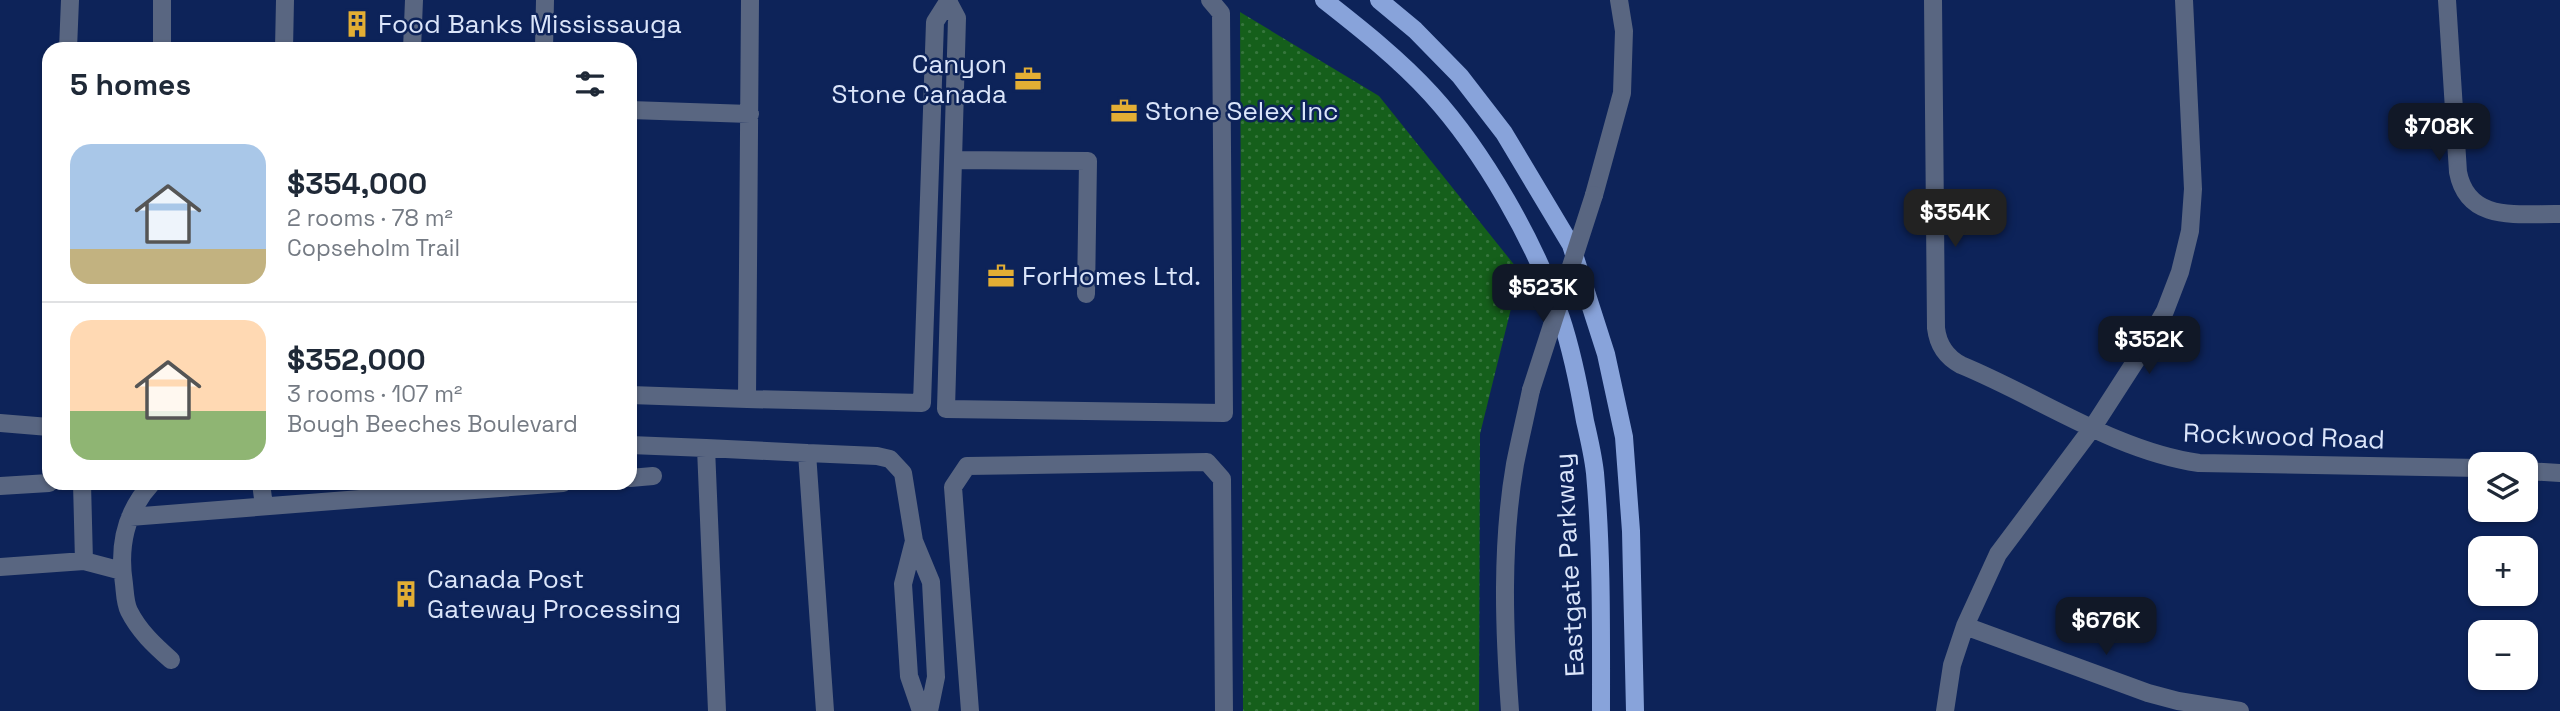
<!DOCTYPE html>
<html lang="en">
<head>
<meta charset="utf-8">
<style>
  :root { --surface:#fff; --page:#f2f2f3; --text:#1f2937; --muted:#747a83; --line:#e0e1e3; --accent:#111827 }
  body { margin:0; font-family:"Space Grotesk",sans-serif; background:var(--page); color:var(--text); height:100vh; display:flex; flex-direction:column; font-size:26px; white-space:nowrap }
  * { box-sizing:border-box; margin:0 }
  p { font-size:23px; color:var(--muted) }
  .icon { flex:none; width:38px; height:38px; fill:none; stroke:currentColor; stroke-width:2; stroke-linecap:round; stroke-linejoin:round }
  .map { position:relative; flex:1; overflow:hidden }
  .drawer { position:absolute; left:42px; top:42px; width:595px; height:448px; display:flex; flex-direction:column; background:var(--surface); border-radius:21px; box-shadow:0 2px 5px #0004 }
  .drawer>* { flex:none }
  .tools { position:absolute; left:2468px; top:452px; display:grid; gap:14px }
  .tools a { display:grid; place-items:center; width:70px; height:70px; border-radius:14px; background:var(--surface); box-shadow:0 2px 5px #0004; font-size:35px }
  .price { position:absolute; translate:-50% -60px; padding:0 16px; border-radius:14px; background:var(--accent); color:#fff; font-size:23px; line-height:46px; filter:drop-shadow(0 2px 4px #0008) }
  .price::after { content:''; position:absolute; left:50%; top:42px; width:21px; height:16px; margin-left:-10px; background:inherit; clip-path:polygon(0 0,100% 0,50% 100%) }
  .price.on { background:#222; color:#fff }
  ul { padding:0; list-style:none }
  li { display:flex; align-items:center; gap:21px; height:175px; padding:0 28px }
  li+li { border-top:2px solid var(--line) }
  li span { display:grid; place-items:center; flex:none; width:196px; height:140px; border-radius:21px; color:#555 }
  li>.icon { margin-inline-start:auto }
  span .icon { width:84px; height:84px; fill:#fffc; stroke-width:1 }
  li b { font-size:30px }
  h2 { display:flex; justify-content:space-between; align-items:center; height:84px; padding:0 28px; font-size:30px }
  .map>svg:first-child { display:block }
  .grass { fill:url(#grass-dots) }
  .lines { fill:none; stroke-linecap:round; stroke-linejoin:round }
  .minor { stroke:#596681; stroke-width:18 }
  .major { stroke:#88a3da; stroke-width:18 }
  .minor-bridge { stroke:#596681; stroke-width:18 }
  .labels { text-anchor:middle; stroke-width:5; stroke-linejoin:round; paint-order:stroke }
  .poi-label { font-size:26px; fill:#dbe5fa; stroke:#0d2359; text-anchor:start }
  .street-label { font-size:26px; fill:#dbe5fa; stroke:#0d2359 }
</style>
</head>
<body>
<div class="map">
<svg width="2560" height="711" viewBox="0 0 2560 711">
  <defs>
    <pattern id="grass-dots" width="8" height="8" patternUnits="userSpaceOnUse" patternTransform="scale(1.75)"><rect width="8" height="8" fill="#155f1b"/><path d="M2 2h.1M6 6h.1" fill="none" stroke="#36763d" stroke-width="1.8" stroke-linecap="round"/></pattern>
  </defs>
  <rect width="100%" height="100%" fill="#0d2359"/>
  <path class="grass" d="M1240 12 1379 96 1520 272 1480 434 1479 711H1243Z"/>
  <g class="lines">
    <path class="minor" d="M1933 0 1936 328C1938 345 1946 357 1961 365 2039 397 2115 451 2199 463L2480 468
      M2447 0 2458 172C2468 224 2520 213 2560 214
      M949 3 957 18 946 409 1224 413 1221 13 1210 0
      M68 49 70 0
      M162 49V0
      M284 49 285 0
      M412 49 414 0
      M544 49 545 0
      M630 110 750 114
      M953 160 1088 161 1086 294
      M1594 195 1622 93 1624 31 1619 0
      M630 395 747 399 750 0
      M747 399 922 403 935 22 949 0
      M0 423 49 427
      M630 445 706 448 717 711
      M706 448 807 453 825 711
      M807 453 877 456 890 459 903 473 914 541 931 582 936 677 929 711
      M2525 471 2560 473
      M630 478 653 476
      M152 483C126 511 118 546 124 584 125 592 125 603 129 611 139 631 154 645 171 660
      M261 483 264 506
      M0 486 49 483
      M130 517 563 483
      M914 541 903 584 909 676 921 711
      M84 561 122 571
      M0 567 84 561 82 483
      M1965 626 2148 693 2178 701 2240 711
      M970 711 953 487 967 466 1207 462 1222 479 1224 711
      M1510 711C1504 629 1501 545 1515 464 1520 439 1526 414 1531 390
      M1945 711 1952 665 1965 626 1998 554 2093 427 2144 348 2165 311 2180 272 2190 231 2193 189 2184 0"/>
    <path class="major" d="M1324 0C1361 29 1399 59 1431 94 1484 152 1536 244 1561 318 1572 351 1579 386 1585 421 1589 438 1593 455 1595 473 1602 552 1601 632 1601 711
      M1379 0 1415 30 1460 76 1504 133 1571 245 1606 354 1624 437 1631 531 1635 711"/>
    <path class="minor-bridge" d="M1531 390 1594 195"/>
  </g>
  <defs>
    <symbol id="building-bare" viewBox="-9 -9 18 18"><path d="M-4-6H4V6H1V3H-1V6H-4ZM-2.5-4.3h1.7v1.8h-1.7ZM.8-4.3h1.7v1.8H.8ZM-2.5-1h1.7V.8h-1.7ZM.8-1h1.7V.8H.8Z" fill="#e3ae34" stroke="#0d2359" stroke-width="2.5" paint-order="stroke"/></symbol>
    <symbol id="office-bare" viewBox="-9 -9 18 18"><path d="M-6-3h4V-5.5h4V-3h4V5H-6ZM-1-4.5V-3h2v-1.5ZM-6 0V1H6V0Z" fill="#e3ae34" stroke="#0d2359" stroke-width="2.5" paint-order="stroke"/></symbol>
  </defs>
  <g fill-rule="evenodd">
    <use href="#building-bare" x="338" y="5" width="38" height="38"/>
    <use href="#office-bare" x="1009" y="60" width="38" height="38"/>
    <use href="#office-bare" x="1105" y="92" width="38" height="38"/>
    <use href="#office-bare" x="982" y="257" width="38" height="38"/>
    <use href="#building-bare" x="387" y="575" width="38" height="38"/>
  </g>
  <g class="labels">
    <g class="poi-label">
      <text x="378" y="33">Food Banks Mississauga</text>
      <text x="1007" y="73" text-anchor="end">Canyon<tspan x="1007" dy="30">Stone Canada</tspan></text>
      <text x="1145" y="120">Stone Selex Inc</text>
      <text x="1022" y="285">ForHomes Ltd.</text>
      <text x="427" y="588">Canada Post<tspan x="427" dy="30">Gateway Processing</tspan></text>
    </g>
    <g class="street-label">
      <text transform="translate(2284 436) rotate(2)" y="9">Rockwood Road</text>
      <text transform="translate(1569 565) rotate(-93)" y="9">Eastgate Parkway</text>
    </g>
  </g>
</svg>
<div class="tools">
<a><svg class="icon" aria-label="layers" viewBox="0 0 24 24"><path d="M12 4l9 5-9 5-9-5zM3 14l9 5 9-5"/></svg></a>
<a>+</a>
<a>−</a>
</div>
<b class="price" style="left:2439px;top:163px">$708K</b>
<b class="price on" style="left:1955px;top:249px">$354K</b>
<b class="price" style="left:1543px;top:324px">$523K</b>
<b class="price" style="left:2149px;top:376px">$352K</b>
<b class="price" style="left:2106px;top:657px">$676K</b>
<section class="drawer">
<h2>5 homes<svg class="icon" aria-label="filters" viewBox="0 0 24 24"><path d="M4 7h16M4 17h16"/><circle cx="9" cy="7" r="2"/><circle cx="15" cy="17" r="2"/></svg></h2>
<ul>
<li><span style="background:linear-gradient(#a9c7e8 75%,#c2b280 0)"><svg class="icon" aria-label="home" viewBox="0 0 24 24"><path d="M3 11l9-7 9 7M6 9v11h12V9"/></svg></span><div><b>$354,000</b><p>2 rooms · 78 m²</p><p>Copseholm Trail</p></div></li>
<li><span style="background:linear-gradient(#ffd9b3 65%,#8fb573 0)"><svg class="icon" aria-label="home" viewBox="0 0 24 24"><path d="M3 11l9-7 9 7M6 9v11h12V9"/></svg></span><div><b>$352,000</b><p>3 rooms · 107 m²</p><p>Bough Beeches Boulevard</p></div></li>
</ul>
</section>
</div>
</body>
</html>
